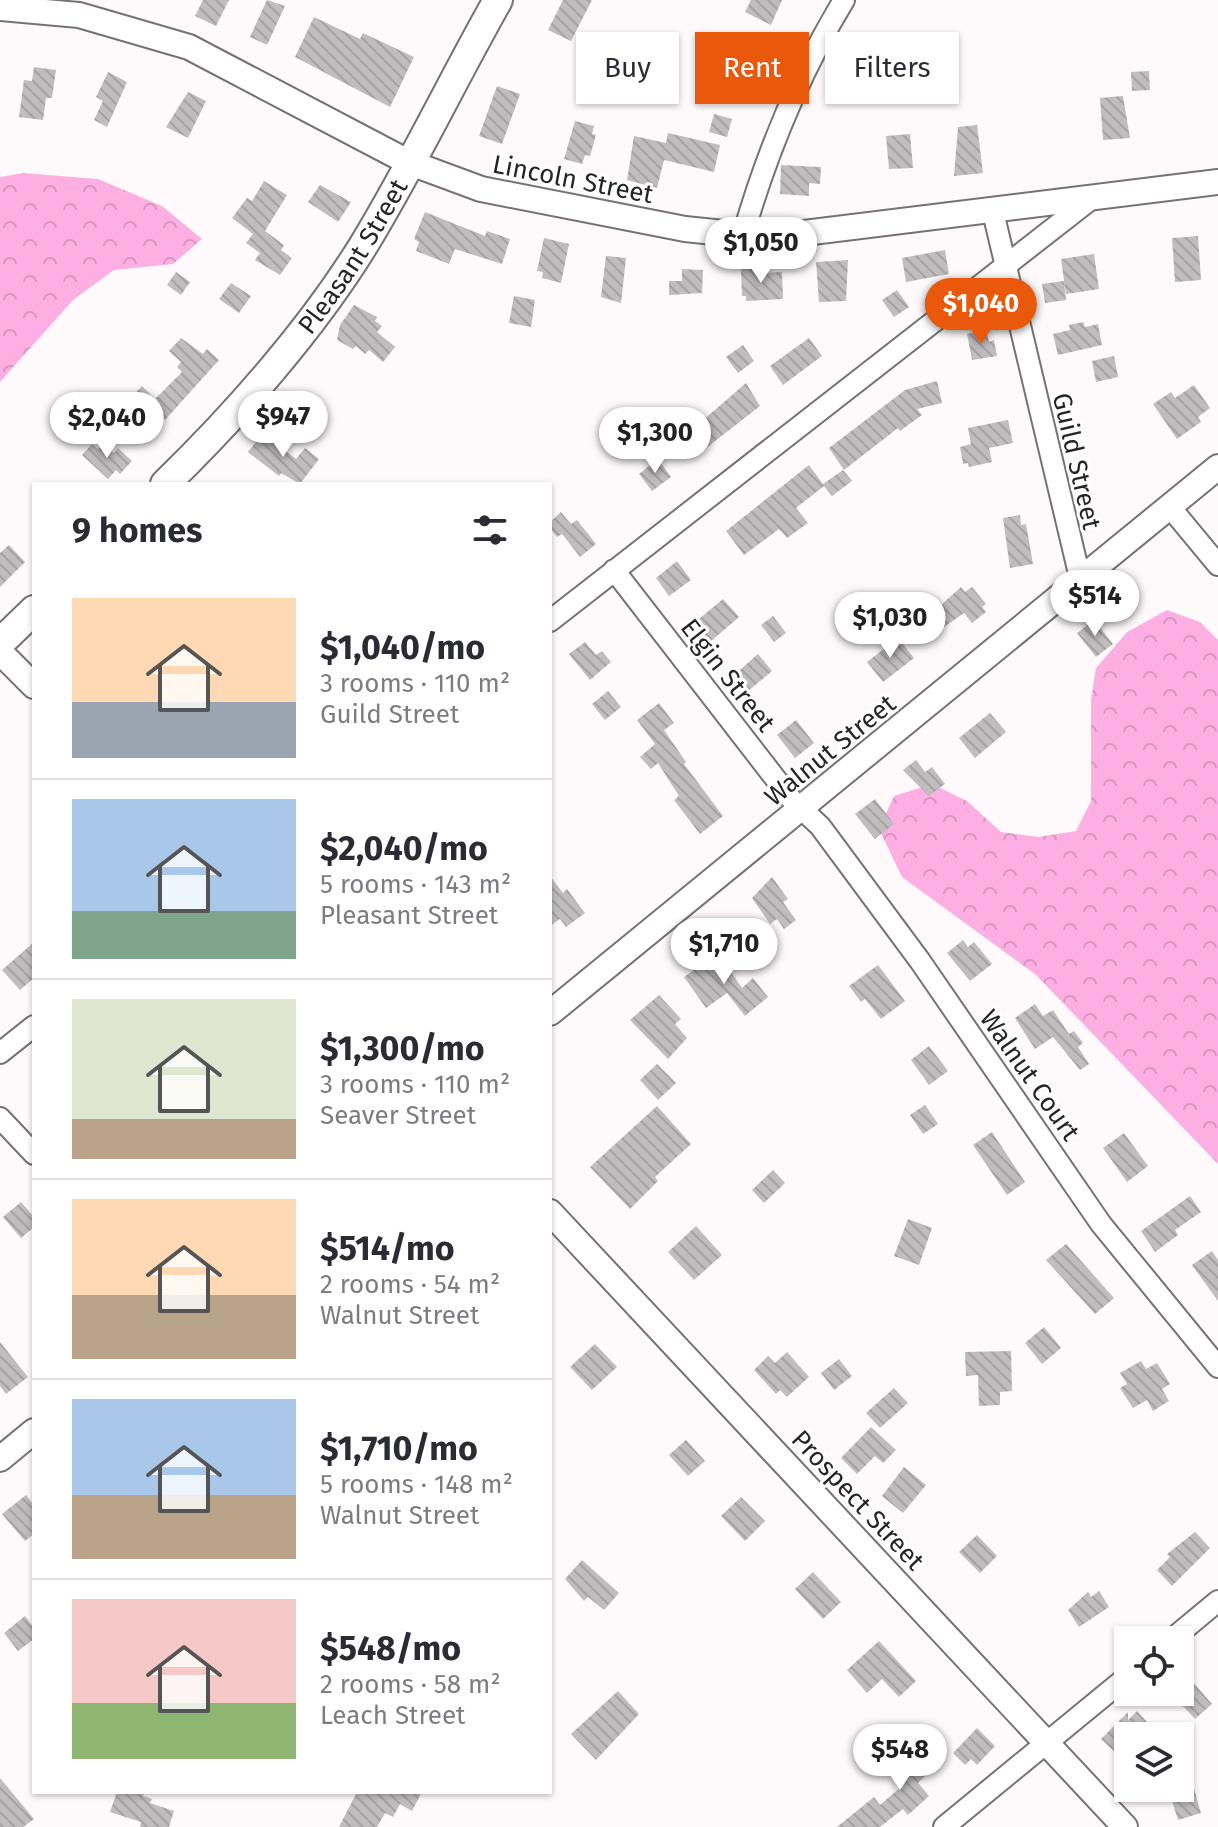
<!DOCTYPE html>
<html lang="en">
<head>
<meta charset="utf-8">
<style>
  :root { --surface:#fff; --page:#f7f7f7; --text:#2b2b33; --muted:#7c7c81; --line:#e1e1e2; --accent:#ea580c }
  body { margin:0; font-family:"Fira Sans",sans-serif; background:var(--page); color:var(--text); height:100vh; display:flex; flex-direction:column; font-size:30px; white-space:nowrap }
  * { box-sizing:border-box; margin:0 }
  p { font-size:26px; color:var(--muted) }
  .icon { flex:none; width:44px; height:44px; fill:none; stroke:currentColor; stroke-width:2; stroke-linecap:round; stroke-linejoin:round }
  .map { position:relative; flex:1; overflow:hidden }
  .sheet { position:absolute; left:32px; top:482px; width:520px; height:1312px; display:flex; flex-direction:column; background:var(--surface); border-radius:0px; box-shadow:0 2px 6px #0004 }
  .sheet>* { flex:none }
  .banner { position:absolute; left:576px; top:32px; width:522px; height:72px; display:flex; gap:16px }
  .controls { position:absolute; left:1114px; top:1626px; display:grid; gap:16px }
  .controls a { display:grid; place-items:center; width:80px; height:80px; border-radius:0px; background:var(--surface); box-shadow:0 2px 6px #0004; font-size:40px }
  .price { position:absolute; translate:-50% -68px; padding:0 18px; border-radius:28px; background:#fff; color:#222; font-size:26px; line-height:52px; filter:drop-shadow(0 2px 4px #0008) }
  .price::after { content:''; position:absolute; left:50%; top:48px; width:24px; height:18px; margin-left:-12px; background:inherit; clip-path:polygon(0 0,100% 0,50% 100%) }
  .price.selected { background:var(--accent); color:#fff }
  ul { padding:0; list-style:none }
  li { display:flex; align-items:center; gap:24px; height:200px; padding:0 40px }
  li+li { border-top:2px solid var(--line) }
  li span { display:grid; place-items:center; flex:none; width:224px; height:160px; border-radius:0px; color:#555 }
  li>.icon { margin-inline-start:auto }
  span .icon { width:96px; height:96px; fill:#fffc; stroke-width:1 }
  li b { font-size:34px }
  h2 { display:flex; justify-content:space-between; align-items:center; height:96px; padding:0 40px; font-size:34px }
  .chip { padding:0 28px; border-radius:0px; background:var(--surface); box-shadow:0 2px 6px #0004; font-size:28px; line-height:72px }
  .chip.selected { background:var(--accent); color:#fff }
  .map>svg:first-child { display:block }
  .forest { fill:url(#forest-crowns) }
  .building { fill:url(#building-back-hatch) }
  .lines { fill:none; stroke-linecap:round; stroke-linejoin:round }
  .minor-casing { stroke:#757274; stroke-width:24 }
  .tertiary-casing { stroke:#757274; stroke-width:28 }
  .secondary-casing { stroke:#757274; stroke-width:32 }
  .minor { stroke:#fff; stroke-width:20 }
  .tertiary { stroke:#fff; stroke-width:24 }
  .secondary { stroke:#fff; stroke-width:28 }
  .labels { text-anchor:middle; stroke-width:6; stroke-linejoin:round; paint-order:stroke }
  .street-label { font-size:26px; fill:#262526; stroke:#fff }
</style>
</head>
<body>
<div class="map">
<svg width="1218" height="1827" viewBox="0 0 1218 1827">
  <defs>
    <pattern id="forest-crowns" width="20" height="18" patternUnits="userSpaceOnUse" patternTransform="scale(2)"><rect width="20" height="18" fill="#fdafe3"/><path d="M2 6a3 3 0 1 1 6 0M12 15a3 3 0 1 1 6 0" fill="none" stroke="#d996c3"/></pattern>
    <pattern id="building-back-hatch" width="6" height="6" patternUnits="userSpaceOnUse" patternTransform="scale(2)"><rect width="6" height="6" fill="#c0bdbf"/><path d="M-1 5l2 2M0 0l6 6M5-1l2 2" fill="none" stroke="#a5a2a4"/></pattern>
  </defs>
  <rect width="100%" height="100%" fill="#fefafc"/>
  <path class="forest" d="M23 173 98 179 162 206 202 239 173 264 114 270 73 300 0 382V177Z
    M1167 610 1200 622 1218 640V1164L1036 975 902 877 879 829 894 796 932 784 967 801 1001 832 1038 837 1076 831 1091 801V700L1096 668 1127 632Z"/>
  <path class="building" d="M203 0H229L216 26 195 16Z
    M267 0 285 6 267 45 250 37Z
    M563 0H592L571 41 548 30Z
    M751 0H782L771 25 745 12Z
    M314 17 360 39 363 33 414 57 390 107 295 57Z
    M869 32 893 45 875 76 852 64Z
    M725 43 750 55 731 95 706 82Z
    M664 60 679 68 672 82 657 74Z
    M34 67 56 70 52 98H46L43 120 19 117 24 80 32 81Z
    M1149 71 1150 90 1132 91 1131 72Z
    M108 72 127 82 107 127 94 120 103 101 96 97Z
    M609 72 626 77 620 100 602 94Z
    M497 86 520 94 502 144 479 136Z
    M188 92 206 101 188 138 166 127Z
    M1123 96 1130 138 1103 140 1100 98Z
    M714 114 732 119 727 137 709 132Z
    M575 121 594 126 592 134 596 135 590 156 585 155 582 164 564 159Z
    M977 125 983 173 954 176 958 127Z
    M668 133 720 145 714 172 664 160 657 188 627 180 634 136 666 143Z
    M910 134 913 168 889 169 886 136Z
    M781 165 821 167 820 184 809 183V196L780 194Z
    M264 181 287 195 265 231 284 245 281 250 292 258 280 275 255 260 260 253 246 243 253 234 232 218 247 198 252 201Z
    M320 185 351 202 338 222 308 202Z
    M425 212 485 236 487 231 510 239 502 264 455 249 449 264 416 251 419 242 414 239Z
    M1198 236 1201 280 1175 282 1172 238Z
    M544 238 569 244 561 283 542 278 543 272 537 271Z
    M945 250 949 274 906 282 902 258Z
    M1094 254 1099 289 1066 294 1061 259Z
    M606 256 626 258 621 303 601 297Z
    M848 260 846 301 819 302 816 262Z
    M762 268V273L782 272 783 299 746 301V296H742L741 269Z
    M682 269 703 270 702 293 669 295V281H682Z
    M176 272 190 282 181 295 167 285Z
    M1064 281 1066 300 1045 303 1042 284Z
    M231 283 251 296 239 313 219 299Z
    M897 290 909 307 894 317 882 300Z
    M514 296 535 300 531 327 509 323Z
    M354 305 377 317 375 321 382 326 377 332 395 347 383 362 369 350 365 354 356 346 353 349 337 340 340 325Z
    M1083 322 1085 327 1098 324 1102 345 1058 355 1053 334 1070 330 1069 325Z
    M986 330 989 342 994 340 997 356 972 360 967 334Z
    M181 338 203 354 207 349 219 360 165 420 156 411 143 424 124 405 142 386 155 399 182 372 177 367 181 362 169 351Z
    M809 338 822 356 783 385 770 366Z
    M743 345 754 361 738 373 726 357Z
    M1114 356 1118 377 1096 382 1092 361Z
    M937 381 942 403 917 409 922 415 900 431 898 428 844 470 829 448 905 390Z
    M746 383 760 406 701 452 687 434Z
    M1194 385 1210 408 1198 417 1201 422 1177 439 1153 404 1171 392 1175 398Z
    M1008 420 1013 443 989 448 992 462 969 467 968 463 963 464 960 447 971 444 968 428Z
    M263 433 296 459 305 448 319 459 300 484 281 473 279 476 248 452Z
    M92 444 98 449 103 444 114 453 118 448 132 461 120 474 116 470 108 479 82 455Z
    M658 459 671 477 652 491 639 474Z
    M809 465 823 484 843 470 852 481 832 496 824 486 796 508 808 523 787 538 779 529 744 555 726 531Z
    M561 512 571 524 577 520 596 544 580 557 562 534 557 537 550 528V522Z
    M1020 515 1021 525 1026 524 1033 564 1010 568 1003 518Z
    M9 545 25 562 0 587V553Z
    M677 561 691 580 669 596 656 578Z
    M961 587 965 592 972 587 986 604 982 607 986 612 972 623 964 613 944 627 932 613Z
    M723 599 739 617 710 642 694 623Z
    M773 616 786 633 774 642 761 625Z
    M1094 620 1113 644 1096 657 1077 633Z
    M898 638 914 658 883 682 867 662Z
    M585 642 596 655 602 651 611 662 590 680 569 654Z
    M758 654 772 671 747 692 733 676Z
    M608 691 621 707 605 720 592 704Z
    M659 703 674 723 664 730 686 762 684 764 723 816 700 834 674 800 679 796 658 763 651 769 640 757 655 744 637 720Z
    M990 713 1006 732 975 758 959 738Z
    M796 720 814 743 795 758 777 735Z
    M916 760 925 772 932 767 945 784 929 796 903 770Z
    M875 799 894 824 875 839 855 814Z
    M550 876 563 893 567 889 585 913 566 927 560 919 550 926Z
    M772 877 788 899 783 902 796 920 784 929 777 919 770 924 752 898Z
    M963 940 968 947 974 942 992 964 970 981 947 953Z
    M34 942V978L20 990 2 970Z
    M718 953 742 988 753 978 768 997 745 1016 727 993 706 1008 684 977Z
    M878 965 905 1001 881 1019 865 999 861 1002 849 986Z
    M659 995 681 1019 675 1024 687 1038 668 1059 630 1020Z
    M1035 1004 1043 1016 1053 1010 1069 1034 1074 1031 1083 1043 1078 1047 1089 1064 1080 1070 1053 1037 1035 1049 1015 1018Z
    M929 1046 948 1071 929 1085 911 1060Z
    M657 1064 676 1083 658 1100 640 1080Z
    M925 1105 938 1124 923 1134 910 1115Z
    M657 1106 691 1144 655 1177 658 1181 630 1209 590 1167Z
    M992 1132 1025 1182 1007 1195 973 1145Z
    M1124 1133 1148 1166 1127 1182 1103 1148Z
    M773 1170 785 1183 764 1203 752 1190Z
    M1190 1196 1201 1212 1175 1230 1178 1235 1155 1252 1141 1231Z
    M21 1202 34 1217V1227L21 1238 3 1217Z
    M908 1219 932 1228 919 1265 894 1256Z
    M696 1226 722 1255 694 1280 668 1252Z
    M1066 1244 1114 1298 1095 1314 1046 1260Z
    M1212 1251 1218 1260V1301L1192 1265Z
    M1044 1327 1061 1348 1042 1364 1025 1343Z
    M0 1342 28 1377 6 1394 0 1386Z
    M595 1344 617 1367 592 1390 570 1367Z
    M1011 1351 1012 1391 1000 1392V1405L979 1406 978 1375 966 1376 965 1352Z
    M787 1352 809 1377 787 1397 780 1390 776 1394 754 1370 768 1356 775 1363Z
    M839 1359 852 1376 834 1390 821 1373Z
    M1141 1361 1146 1369 1157 1363 1170 1384 1162 1389 1169 1401 1153 1411 1147 1400 1133 1408 1120 1388 1127 1384 1120 1373Z
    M894 1388 908 1403 880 1428 866 1413Z
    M871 1427 896 1450 883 1463 875 1456 857 1474 841 1458Z
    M686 1440 705 1461 688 1476 669 1455Z
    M904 1467 926 1485 903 1513 882 1496Z
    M26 1495 34 1505V1534L25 1541 2 1514Z
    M741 1497 765 1521 745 1541 721 1516Z
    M1195 1532 1210 1548 1172 1586 1157 1570 1170 1557 1167 1554Z
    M977 1535 997 1556 980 1573 959 1552Z
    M582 1560 619 1593 604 1610 588 1597 584 1601 565 1579Z
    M813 1572 841 1602 823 1619 795 1589Z
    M1099 1591 1109 1607 1079 1627 1068 1610 1088 1592 1091 1597Z
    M25 1616 34 1628V1639L18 1651 4 1633Z
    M879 1641 916 1681 899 1697 882 1679 867 1693 847 1670Z
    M1180 1667 1212 1704 1195 1719 1184 1707 1177 1705Z
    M618 1691 639 1714 596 1760 571 1734Z
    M1137 1711 1147 1722 1138 1731 1143 1736H1128V1747L1119 1756 1101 1739 1128 1712V1720Z
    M977 1728 995 1746 977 1765 971 1759 965 1765 953 1753Z
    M931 1740 946 1755 918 1783 929 1796 908 1815 903 1809 880 1827H837L874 1797 880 1805 903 1785 895 1776Z
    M1184 1754 1201 1813 1178 1820 1168 1788H1180V1755Z
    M0 1778 34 1819 23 1827H0Z
    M117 1792H144L143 1796 152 1799 150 1803 174 1811 169 1827H140L141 1822 110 1812Z
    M357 1792H422L412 1811 400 1804 393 1817 385 1813 377 1827H339Z"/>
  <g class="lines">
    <defs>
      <path id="minor" d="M993 212 1081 582
        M743 235C767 152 799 74 844 0
        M1170 507 1218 565
        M614 570 792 800 820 826 920 961 1101 1224 1218 1367
        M550 621 1091 199
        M0 1053 34 1026
        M0 1118 34 1154
        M1171 1640 1218 1601
        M944 1827 1128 1676"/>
      <path id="tertiary" d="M0 8 79 15 189 47 408 162 481 189 685 229 743 235 804 233 1218 182
        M0 652 34 686
        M550 1013 1218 467
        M550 1212 1125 1827
        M0 1459 34 1431"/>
      <g id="secondary">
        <path id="s1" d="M165 484C236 415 311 330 363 246 412 166 452 81 498 0"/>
        <path d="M0 643 34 610"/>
      </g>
    </defs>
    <use href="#minor" class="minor-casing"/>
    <use href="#tertiary" class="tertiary-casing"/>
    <use href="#secondary" class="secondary-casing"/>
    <use href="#minor" class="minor"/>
    <use href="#tertiary" class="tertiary"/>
    <use href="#secondary" class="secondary"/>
  </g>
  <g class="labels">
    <g class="street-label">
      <text transform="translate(573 179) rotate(11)" y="9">Lincoln Street</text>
      <text dy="9" stroke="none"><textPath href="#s1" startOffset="296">Pleasant Street</textPath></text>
      <text transform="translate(1077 461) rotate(77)" y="9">Guild Street</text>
      <text transform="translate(728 675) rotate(52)" y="9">Elgin Street</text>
      <text transform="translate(830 750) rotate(-39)" y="9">Walnut Street</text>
      <text transform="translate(1030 1075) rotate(55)" y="9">Walnut Court</text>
      <text transform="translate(858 1500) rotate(47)" y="9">Prospect Street</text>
    </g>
  </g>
</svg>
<div class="controls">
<a><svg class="icon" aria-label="locate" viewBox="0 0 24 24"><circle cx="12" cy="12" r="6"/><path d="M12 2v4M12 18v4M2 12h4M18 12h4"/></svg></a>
<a><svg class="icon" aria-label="layers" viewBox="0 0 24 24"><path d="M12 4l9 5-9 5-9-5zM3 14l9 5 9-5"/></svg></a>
</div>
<b class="price" style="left:761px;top:285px">$1,050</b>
<b class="price selected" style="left:981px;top:346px">$1,040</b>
<b class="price" style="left:283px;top:459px">$947</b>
<b class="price" style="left:107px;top:460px">$2,040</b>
<b class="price" style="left:655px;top:475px">$1,300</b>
<b class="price" style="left:1095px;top:638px">$514</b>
<b class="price" style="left:890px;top:660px">$1,030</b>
<b class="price" style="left:724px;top:986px">$1,710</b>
<b class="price" style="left:900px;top:1792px">$548</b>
<div class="banner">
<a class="chip">Buy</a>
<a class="chip selected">Rent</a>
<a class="chip">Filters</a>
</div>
<section class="sheet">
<h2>9 homes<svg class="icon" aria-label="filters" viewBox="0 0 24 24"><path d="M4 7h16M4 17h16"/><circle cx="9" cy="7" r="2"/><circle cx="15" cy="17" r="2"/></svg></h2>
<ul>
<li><span style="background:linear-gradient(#ffd9b3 65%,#9aa5b1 0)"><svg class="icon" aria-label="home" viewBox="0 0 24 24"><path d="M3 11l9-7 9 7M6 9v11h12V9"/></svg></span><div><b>$1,040/mo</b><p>3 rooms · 110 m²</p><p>Guild Street</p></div></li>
<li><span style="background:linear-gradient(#a9c7e8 70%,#7fa58c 0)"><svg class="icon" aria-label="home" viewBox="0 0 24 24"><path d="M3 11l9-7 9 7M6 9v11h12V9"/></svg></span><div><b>$2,040/mo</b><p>5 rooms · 143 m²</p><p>Pleasant Street</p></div></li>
<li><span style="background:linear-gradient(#dfe7d0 75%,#b9a48a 0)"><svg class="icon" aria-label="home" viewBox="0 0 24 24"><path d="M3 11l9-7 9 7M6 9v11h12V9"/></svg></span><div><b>$1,300/mo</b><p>3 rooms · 110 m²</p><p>Seaver Street</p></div></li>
<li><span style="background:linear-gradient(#ffd9b3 60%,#b9a48a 0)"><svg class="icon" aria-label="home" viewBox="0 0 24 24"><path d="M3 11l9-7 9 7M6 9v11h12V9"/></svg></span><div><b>$514/mo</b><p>2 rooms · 54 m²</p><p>Walnut Street</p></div></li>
<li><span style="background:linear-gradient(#a9c7e8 60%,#b9a48a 0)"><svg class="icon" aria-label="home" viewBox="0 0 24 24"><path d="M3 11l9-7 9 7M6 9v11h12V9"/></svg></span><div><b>$1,710/mo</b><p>5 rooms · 148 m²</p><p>Walnut Street</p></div></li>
<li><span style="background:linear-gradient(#f6c9c9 65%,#8fb573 0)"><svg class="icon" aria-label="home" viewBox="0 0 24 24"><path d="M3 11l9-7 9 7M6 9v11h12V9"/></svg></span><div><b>$548/mo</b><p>2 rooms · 58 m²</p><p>Leach Street</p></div></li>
</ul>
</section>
</div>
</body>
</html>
